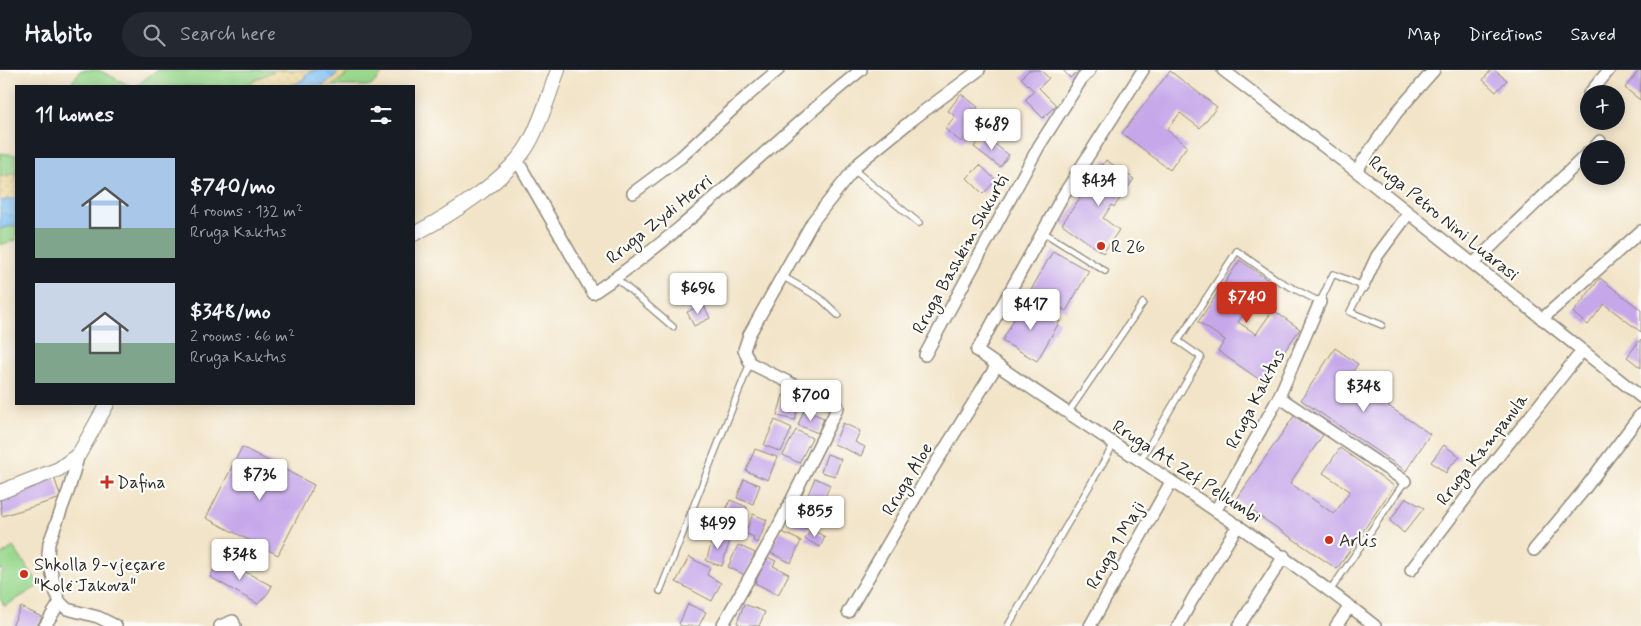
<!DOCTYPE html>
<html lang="en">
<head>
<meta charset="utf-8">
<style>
  :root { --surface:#171b24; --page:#242831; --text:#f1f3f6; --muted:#9ea1a6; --line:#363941; --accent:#c8321e }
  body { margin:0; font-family:Mynerve,sans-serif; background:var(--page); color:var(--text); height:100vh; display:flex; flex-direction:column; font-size:19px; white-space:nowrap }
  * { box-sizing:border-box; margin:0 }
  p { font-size:16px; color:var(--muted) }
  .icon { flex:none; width:28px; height:28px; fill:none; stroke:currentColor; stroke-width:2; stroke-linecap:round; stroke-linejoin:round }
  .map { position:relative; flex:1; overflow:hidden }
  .drawer { position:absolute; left:15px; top:15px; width:400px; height:320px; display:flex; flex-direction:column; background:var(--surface); border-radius:0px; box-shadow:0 2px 12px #0003 }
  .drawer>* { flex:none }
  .tools { position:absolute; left:1580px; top:15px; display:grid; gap:10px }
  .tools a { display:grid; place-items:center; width:45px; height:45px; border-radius:50%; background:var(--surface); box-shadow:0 2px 12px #0003; font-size:25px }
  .price { position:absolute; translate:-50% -42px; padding:0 11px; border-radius:5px; background:#fff; color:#222; font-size:16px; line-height:32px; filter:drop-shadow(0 1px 2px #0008) }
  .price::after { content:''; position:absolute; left:50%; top:30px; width:15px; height:11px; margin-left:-8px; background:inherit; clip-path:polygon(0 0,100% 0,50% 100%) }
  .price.current { background:var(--accent); color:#fff }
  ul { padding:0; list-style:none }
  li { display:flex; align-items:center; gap:15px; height:125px; padding:0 20px }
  li span { display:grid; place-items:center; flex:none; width:140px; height:100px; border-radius:0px; color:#555 }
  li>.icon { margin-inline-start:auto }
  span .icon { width:60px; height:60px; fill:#fffc; stroke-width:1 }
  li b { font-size:21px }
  h2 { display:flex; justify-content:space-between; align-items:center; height:60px; padding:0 20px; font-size:21px }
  header { display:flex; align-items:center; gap:30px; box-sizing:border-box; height:70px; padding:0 25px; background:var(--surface); border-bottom:1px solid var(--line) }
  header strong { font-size:24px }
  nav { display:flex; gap:28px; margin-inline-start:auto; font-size:18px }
  .search { width:350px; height:45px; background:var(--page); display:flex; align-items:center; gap:12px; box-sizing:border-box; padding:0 18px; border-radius:28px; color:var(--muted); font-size:19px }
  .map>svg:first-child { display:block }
  .grass { fill:#9ad88e; stroke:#62825c }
  .sand { fill:url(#sand-dots); stroke:#8c8264 }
  .water { fill:url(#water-ripples); stroke:#54758e }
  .building { fill:#c6a8ea }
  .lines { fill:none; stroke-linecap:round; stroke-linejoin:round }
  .service-casing { stroke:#8e887a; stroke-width:8 }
  .minor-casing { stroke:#8e887a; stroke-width:14 }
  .tertiary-casing { stroke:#8e887a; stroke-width:16 }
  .service { stroke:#fff; stroke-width:5.5 }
  .minor { stroke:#fff; stroke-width:11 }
  .tertiary { stroke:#fff; stroke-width:14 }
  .poi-dot { fill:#c8321e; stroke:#fdfcf7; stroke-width:2 }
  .labels { text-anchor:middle; stroke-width:4.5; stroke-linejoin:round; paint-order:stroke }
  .street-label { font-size:18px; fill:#2b2b2b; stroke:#fdfcf7 }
  .poi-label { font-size:18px; fill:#2b2b2b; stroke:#fdfcf7; text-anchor:start }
</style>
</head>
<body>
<header>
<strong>Habito</strong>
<div class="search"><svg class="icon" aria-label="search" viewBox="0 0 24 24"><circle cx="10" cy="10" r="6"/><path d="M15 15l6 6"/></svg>Search here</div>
<nav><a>Map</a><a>Directions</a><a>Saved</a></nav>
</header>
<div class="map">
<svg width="1641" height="556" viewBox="0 0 1641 556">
  <defs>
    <pattern id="sand-dots" width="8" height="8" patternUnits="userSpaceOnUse" patternTransform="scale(1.25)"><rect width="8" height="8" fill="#eeda9e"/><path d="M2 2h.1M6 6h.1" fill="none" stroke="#cb8" stroke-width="1.8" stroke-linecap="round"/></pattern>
    <pattern id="water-ripples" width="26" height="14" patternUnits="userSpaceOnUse" patternTransform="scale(1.25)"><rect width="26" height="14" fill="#7cbff2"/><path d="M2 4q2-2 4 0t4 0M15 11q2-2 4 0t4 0" fill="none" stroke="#669bc4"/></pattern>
  </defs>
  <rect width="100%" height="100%" fill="#fdfcf7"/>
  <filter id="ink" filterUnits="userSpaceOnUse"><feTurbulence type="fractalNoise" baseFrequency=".02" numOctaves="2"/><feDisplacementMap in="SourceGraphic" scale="10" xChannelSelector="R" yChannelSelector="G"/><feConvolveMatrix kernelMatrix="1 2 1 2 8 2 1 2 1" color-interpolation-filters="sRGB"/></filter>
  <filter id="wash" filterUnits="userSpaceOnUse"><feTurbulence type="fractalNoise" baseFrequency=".0096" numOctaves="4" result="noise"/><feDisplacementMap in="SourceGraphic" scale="20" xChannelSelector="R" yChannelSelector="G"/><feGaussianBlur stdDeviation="1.12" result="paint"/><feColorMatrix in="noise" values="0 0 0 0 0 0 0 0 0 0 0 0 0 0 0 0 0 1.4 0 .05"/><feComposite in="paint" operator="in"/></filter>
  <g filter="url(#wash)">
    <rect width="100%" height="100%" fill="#f2e4c8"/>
    <path class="grass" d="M81 0H98L131 16H69Z
      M157 0H296H275L250 13 237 16H136Z
      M352 0H386L371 16H332Z
      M0 83 16 85V103L0 107Z
      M16 155V170L0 175V159Z
      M13 477 40 515 5 536 0 529V504L4 502 2 499 0 501V486Z"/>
    <path class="sand" d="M275 0H317L306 4 304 9 291 16H237L250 13Z
      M340 0H352L332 16H321L333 9Z
      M16 103V128L0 131V107Z"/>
    <path class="water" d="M317 0H340C324 20 315 16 291 16L304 9 306 4Z
      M16 128V155L0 159V131Z"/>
    <g id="blocks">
      <path class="building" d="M1029 0H1040L1049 8 1039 18 1056 35 1043 48 1025 30 1034 21 1021 8Z
        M1063 0H1079L1070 8Z
        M1491 0H1494L1507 10 1496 22 1483 10Z
        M1639 0 1641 2 1640 30 1625 18Z
        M1170 1 1217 37 1200 58 1180 43 1167 60 1187 76 1170 100 1122 63Z
        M961 24 978 37 966 53 972 58 961 72 945 59 955 46 948 41Z
        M983 65 1009 85 1000 97 974 77Z
        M1106 90 1134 109 1114 137 1112 135 1103 148 1119 160 1103 183 1062 154Z
        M980 95 996 110 983 124 967 108Z
        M1053 181 1089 201 1066 241 1031 220Z
        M1240 190 1268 210 1238 252 1256 264 1273 240 1300 259 1263 312 1218 281 1225 270 1198 252Z
        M1600 208 1641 240V262L1604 234 1588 255 1573 243Z
        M1024 231 1060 251 1037 291 1002 271Z
        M703 234 710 248 694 256 687 242Z
        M1641 269V298L1627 287Z
        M1335 278 1358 294 1348 309 1430 364 1406 401 1301 330Z
        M783 325 800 329 795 350 777 346Z
        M804 340 824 348 818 363 798 355Z
        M1294 346 1323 365 1290 413 1334 444 1350 421 1323 403 1340 378 1394 416 1337 499 1236 430Z
        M775 350 792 358 781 382 764 375Z
        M843 353 860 361 855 372 865 377 861 386 834 374Z
        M796 360 812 368 799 393 783 385Z
        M1444 375 1460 387 1450 396 1446 403 1431 392Z
        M242 377 314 415 278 485 206 448Z
        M755 379 777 387 768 410 746 401Z
        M827 384 841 389 835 406 821 402Z
        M54 407 61 428 2 446 0 428 15 424 14 419Z
        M815 408 830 415 821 436 806 429Z
        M744 409 760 415 753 434 737 428Z
        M1406 428 1424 438 1404 463 1390 451Z
        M730 430 747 437 740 456 722 450Z
        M798 430 816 438 807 460 788 452Z
        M753 444 767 450 758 473 753 471 754 467 745 463Z
        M811 459 825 467 820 477 805 469Z
        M780 461 801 471 791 493 769 482Z
        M714 465 730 470 722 496 706 491Z
        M738 475 755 483 745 505 728 497Z
        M689 487 710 498 707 505 721 513 712 531 676 512Z
        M767 487 776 491 773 496 789 504 778 525 755 513Z
        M219 488 272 516 268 523 258 534 210 507Z
        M688 534 706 542 699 556H682L679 554Z
        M744 534 765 542 759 556H744L737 553Z
        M21 537 42 547 37 556H12Z"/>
    </g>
  </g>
  <g filter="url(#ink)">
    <use href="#blocks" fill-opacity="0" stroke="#8e887a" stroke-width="1"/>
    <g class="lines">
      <defs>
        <path id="service" d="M854 100 919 153
          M1043 162 1105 201
          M782 206 820 228 838 245
          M616 208 673 257
          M1068 343 1143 233
          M1140 391 1201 287 1178 271 1237 181 1279 211 1320 232 1333 204 1363 216 1350 242 1382 255
          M660 521 750 293
          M1330 521 1405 411
          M1008 556 1114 374"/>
        <path id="minor" d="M1143 0 1062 127 977 281C1109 374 1248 455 1375 556
          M1223 0 1356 101 1641 327
          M1589 24 1609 0
          M1593 79 1600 71
          M517 90 593 223C690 159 770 72 861 0
          M1356 101 1397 42 1434 0
          M633 123 681 87 746 27 778 0
          M1473 194 1589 82
          M1363 216 1377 186 1409 143
          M1542 249 1641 161
          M925 285 1039 76 1081 10 1090 0
          M1279 327 1405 411
          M79 384 69 419 49 473 48 485 56 523 60 532 67 539 98 547 116 556
          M1216 440 1279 327 1320 232
          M1534 480 1583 421 1641 344
          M1411 500 1478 412 1582 281
          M848 542 926 409 997 295
          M45 556 60 532
          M220 556 233 551 235 556
          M722 556 778 457 838 337 750 293 744 280 749 265 813 151 859 93 912 50 979 0
          M1090 556 1171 412
          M1178 556 1192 530 1238 455
          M1239 556 1284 486
          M1336 556 1350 536"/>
        <path id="tertiary" d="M414 164C449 146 508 109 528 75 541 53 549 24 558 0
          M0 422 59 399 79 384 107 334"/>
      </defs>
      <use href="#service" class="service-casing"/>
      <use href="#minor" class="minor-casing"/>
      <use href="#tertiary" class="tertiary-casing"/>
      <use href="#service" class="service"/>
      <use href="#minor" class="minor"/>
      <use href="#tertiary" class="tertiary"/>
    </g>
  </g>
  <g class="poi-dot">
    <circle cx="1101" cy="176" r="5"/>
    <path d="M104.5 404.5h5v5h5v5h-5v5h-5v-5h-5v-5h5z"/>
    <circle cx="1329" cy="470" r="5"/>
    <circle cx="24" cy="504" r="5"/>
  </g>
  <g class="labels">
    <g class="street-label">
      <text transform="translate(1444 148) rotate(39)" y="6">Rruga Petro Nini Luarasi</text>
      <text transform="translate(659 149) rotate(-39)" y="6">Rruga Zydi Herri</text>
      <text transform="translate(960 184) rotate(-61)" y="6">Rruga Bashkim Shkurti</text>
      <text transform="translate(1255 329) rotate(-63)" y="6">Rruga Kaktus</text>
      <text transform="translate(1482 379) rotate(-52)" y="6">Rruga Kampanula</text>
      <text transform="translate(1187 401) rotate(33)" y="6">Rruga At Zef Pellumbi</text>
      <text transform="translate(907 409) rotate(-59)" y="6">Rruga Aloe</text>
      <text transform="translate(1115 475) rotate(-60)" y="6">Rruga 1 Maji</text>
    </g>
    <g class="poi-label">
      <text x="1111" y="182">R 26</text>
      <text x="117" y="418">Dafina</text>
      <text x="1339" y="476">Arlis</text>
      <text x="34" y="500">Shkolla 9-vjeçare<tspan x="34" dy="21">"Kolë Jakova"</tspan></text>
    </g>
  </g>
</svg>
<div class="tools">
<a>+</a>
<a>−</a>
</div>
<b class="price" style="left:992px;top:81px">$689</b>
<b class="price" style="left:1099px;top:137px">$434</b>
<b class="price" style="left:698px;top:245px">$696</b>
<b class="price current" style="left:1247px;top:254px">$740</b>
<b class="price" style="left:1031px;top:261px">$417</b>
<b class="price" style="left:1364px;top:343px">$348</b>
<b class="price" style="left:811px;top:352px">$700</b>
<b class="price" style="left:260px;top:431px">$736</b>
<b class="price" style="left:815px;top:468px">$855</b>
<b class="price" style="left:718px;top:480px">$499</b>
<b class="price" style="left:240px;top:511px">$348</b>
<section class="drawer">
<h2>11 homes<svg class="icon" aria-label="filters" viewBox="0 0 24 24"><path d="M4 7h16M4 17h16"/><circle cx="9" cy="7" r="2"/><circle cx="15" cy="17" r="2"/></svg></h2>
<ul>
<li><span style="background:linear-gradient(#a9c7e8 70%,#7fa58c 0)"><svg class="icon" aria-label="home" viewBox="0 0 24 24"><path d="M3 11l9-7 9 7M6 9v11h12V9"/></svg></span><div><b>$740/mo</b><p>4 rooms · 132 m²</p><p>Rruga Kaktus</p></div></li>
<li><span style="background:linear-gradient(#c9d6e8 60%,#7fa58c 0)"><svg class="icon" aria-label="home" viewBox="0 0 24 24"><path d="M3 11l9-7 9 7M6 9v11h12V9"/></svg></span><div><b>$348/mo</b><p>2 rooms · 66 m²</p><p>Rruga Kaktus</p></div></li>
</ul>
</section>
</div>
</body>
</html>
